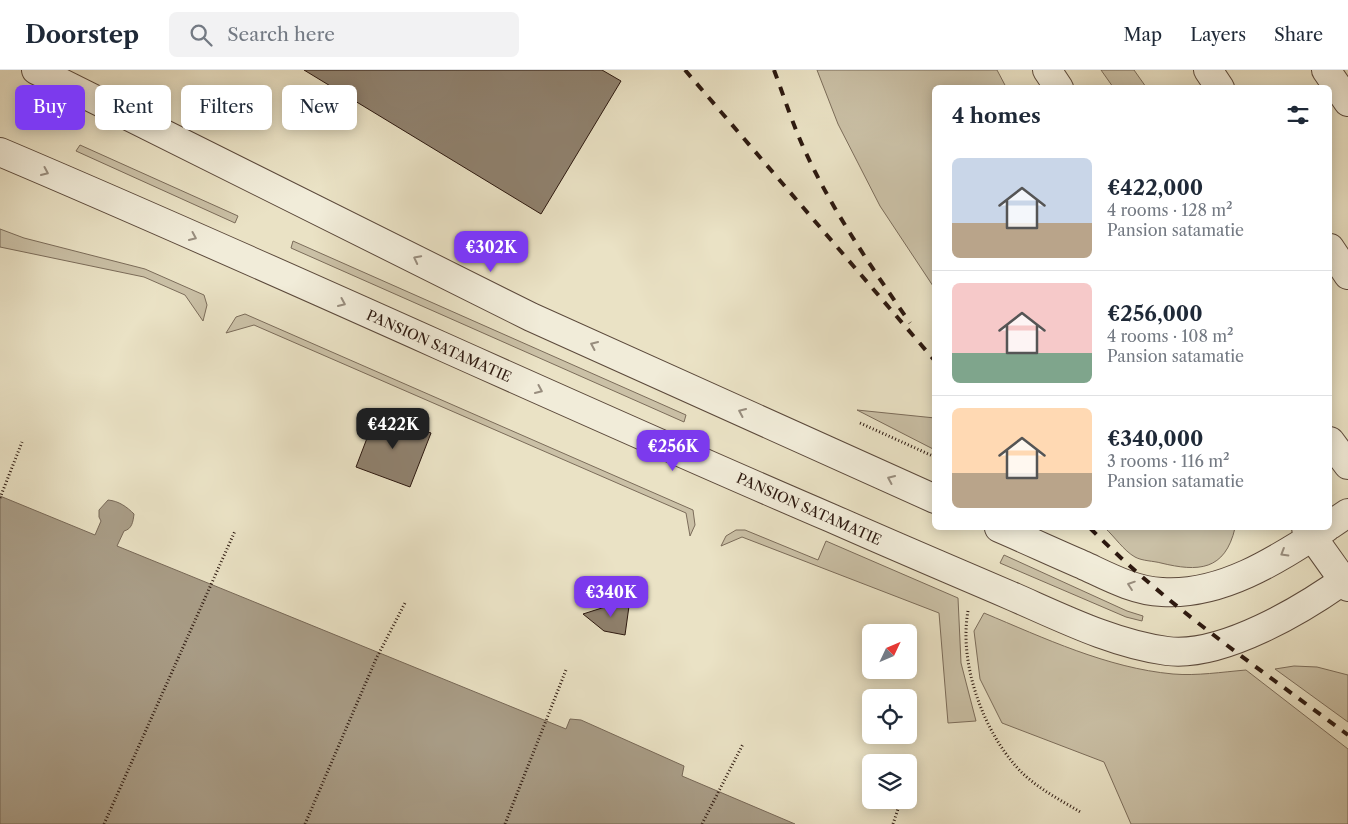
<!DOCTYPE html>
<html lang="en">
<head>
<meta charset="utf-8">
<style>
  :root { --surface:#fff; --page:#f2f2f3; --text:#1f2937; --muted:#747a83; --line:#e0e1e3; --accent:#7c3aed }
  body { margin:0; font-family:"Libre Caslon Text",serif; background:var(--page); color:var(--text); height:100vh; display:flex; flex-direction:column; font-size:19px; white-space:nowrap }
  * { box-sizing:border-box; margin:0 }
  p { font-size:16px; color:var(--muted) }
  .icon { flex:none; width:28px; height:28px; fill:none; stroke:currentColor; stroke-width:2; stroke-linecap:round; stroke-linejoin:round }
  .map { position:relative; flex:1; overflow:hidden }
  .side { position:absolute; left:932px; top:15px; width:400px; height:445px; display:flex; flex-direction:column; background:var(--surface); border-radius:8px; box-shadow:0 2px 12px #0003 }
  .side>* { flex:none }
  .top-card { position:absolute; left:15px; top:15px; width:475px; height:45px; display:flex; gap:10px }
  .needle { width:32px; rotate:46deg }
  .tools { position:absolute; left:862px; top:554px; display:grid; gap:10px }
  .tools a { display:grid; place-items:center; width:55px; height:55px; border-radius:8px; background:var(--surface); box-shadow:0 2px 12px #0003; font-size:25px }
  .price { position:absolute; translate:-50% -42px; padding:0 11px; border-radius:10px; background:var(--accent); color:#fff; font-size:16px; line-height:32px; filter:drop-shadow(0 1px 2px #0008) }
  .price::after { content:''; position:absolute; left:50%; top:30px; width:15px; height:11px; margin-left:-8px; background:inherit; clip-path:polygon(0 0,100% 0,50% 100%) }
  .price.active { background:#222; color:#fff }
  ul { padding:0; list-style:none }
  li { display:flex; align-items:center; gap:15px; height:125px; padding:0 20px }
  li+li { border-top:1px solid var(--line) }
  li span { display:grid; place-items:center; flex:none; width:140px; height:100px; border-radius:8px; color:#555 }
  li>.icon { margin-inline-start:auto }
  span .icon { width:60px; height:60px; fill:#fffc; stroke-width:1 }
  li b { font-size:21px }
  h2 { display:flex; justify-content:space-between; align-items:center; height:60px; padding:0 20px; font-size:21px }
  .pill { padding:0 18px; border-radius:8px; background:var(--surface); box-shadow:0 2px 12px #0003; font-size:18px; line-height:45px }
  .pill.active { background:var(--accent); color:#fff }
  header { display:flex; align-items:center; gap:30px; box-sizing:border-box; height:70px; padding:0 25px; background:var(--surface); border-bottom:1px solid var(--line) }
  header strong { font-size:24px }
  nav { display:flex; gap:28px; margin-inline-start:auto; font-size:18px }
  .search { width:350px; height:45px; background:var(--page); display:flex; align-items:center; gap:12px; box-sizing:border-box; padding:0 18px; border-radius:8px; color:var(--muted); font-size:19px }
  .map>svg:first-child { display:block }
  .green { fill:#cac0a6; stroke:#7b6c5a }
  .water { fill:#a99d87; stroke:#776857 }
  .building { fill:#8f816e; stroke:#2c180f }
  .lines { fill:none; stroke-linecap:round; stroke-linejoin:round }
  .minor-casing { stroke:#5c4a3c; stroke-width:30 }
  .path { stroke:#2c180f; stroke-width:3; stroke-dasharray:1 2.5; stroke-linecap:butt }
  .minor { stroke:#f1ecd9; stroke-width:28 }
  .rail { stroke:#2c180f; stroke-width:4; stroke-dasharray:9 9; stroke-linecap:butt }
  .oneway { stroke:#988d7e }
  .labels { text-anchor:middle; stroke-width:5; stroke-linejoin:round; paint-order:stroke }
  .street-label { font-size:14px; fill:#2c180f; stroke:#f1ecd9 }
</style>
</head>
<body>
<header>
<strong>Doorstep</strong>
<div class="search"><svg class="icon" aria-label="search" viewBox="0 0 24 24"><circle cx="10" cy="10" r="6"/><path d="M15 15l6 6"/></svg>Search here</div>
<nav><a>Map</a><a>Layers</a><a>Share</a></nav>
</header>
<div class="map">
<svg width="1348" height="754" viewBox="0 0 1348 754">
  <rect width="100%" height="100%" fill="#eae2c5"/>
  <filter id="stains"><feTurbulence type="fractalNoise" baseFrequency=".004" numOctaves="4"/><feColorMatrix values="0 0 0 0 .2 0 0 0 0 .09 0 0 0 0 .02 0 0 0 .5 -.17"/></filter>
  <radialGradient id="worn" r=".72"><stop offset=".6" stop-color="#630" stop-opacity="0"/><stop offset="1" stop-color="#630" stop-opacity=".3"/></radialGradient>
  <path class="green" d="M817 0H997L1006 17 935 18V219L880 136 838 54Z
    M1101 0H1134L1146 17H1113Z
    M80 75 238 146 235 153 76 81Z
    M0 159 24 168 145 199 204 225 207 235 203 251 185 225 144 207 0 177Z
    M293 171 686 345 684 352 291 178Z
    M245 244 693 440 695 455 690 466 686 443 254 255 226 263 236 247Z
    M857 340 935 348V380Z
    M1105 458H1235C1225 501 1198 502 1161 493 1154 491 1142 491 1135 487 1124 481 1114 466 1105 458Z
    M736 460H745L818 490 826 471 958 528 961 593 976 651 948 653 939 543 742 467 721 476 726 466Z
    M1004 485 1127 541 1143 546 1142 551 1126 547 1000 493Z
    M984 543C1044 568 1107 598 1173 604 1197 606 1222 602 1246 600L1348 679V754H1131L1104 692 1002 653 980 609 974 561Z
    M1294 596 1317 597 1348 605V652L1275 599Z"/>
  <path class="water" d="M0 426 95 465 101 451 99 447V440L108 430C119 431 127 437 134 444 133 452 132 459 124 461L117 476 566 659 570 649 581 650 684 696 682 706 795 754H0Z"/>
  <path class="building" d="M304 0H602L621 11 541 144Z
    M377 342 431 363 410 417 356 397Z
    M630 529 625 565 604 561 583 544Z"/>
  <g class="lines">
    <defs>
      <path id="minor" d="M36 0 531 247 935 429
        M1047 0 1059 18
        M1208 0 1220 18
        M1326 0 1348 32
        M0 82C279 200 553 329 831 448 892 475 953 501 1014 527 1062 548 1114 574 1167 581 1222 588 1304 539 1348 507
        M1330 178 1348 205
        M1330 371 1348 395
        M1330 455 1348 443
        M999 458C1027 470 1055 483 1083 495 1107 506 1134 521 1162 522 1222 526 1278 489 1326 458
        M1306 458 1348 517"/>
    </defs>
    <use href="#minor" class="minor-casing"/>
    <path class="path" d="M860 353 935 387
      M0 428 22 372
      M968 541C959 591 981 655 1014 694 1032 716 1059 729 1082 743
      M104 754 235 461
      M305 754 376 589 405 533
      M505 754 566 600
      M702 754 743 674
      M893 754 898 739"/>
    <use href="#minor" class="minor"/>
    <path class="rail" d="M685 0 935 291
      M774 0C783 24 791 49 801 72 829 136 870 195 910 253
      M1090 458C1167 536 1260 599 1348 665"/>
  </g>
  <defs><path id="oneway-chevron" d="M-2-3.5L2.5 0L-2 3.5" fill="none" stroke-width="1.6" stroke-linecap="round" stroke-linejoin="round" transform="scale(1.25)"/></defs>
  <g class="oneway">
    <use href="#oneway-chevron" transform="translate(45 102) rotate(24)"/>
    <use href="#oneway-chevron" transform="translate(193 167) rotate(24)"/>
    <use href="#oneway-chevron" transform="translate(417 189) rotate(-153)"/>
    <use href="#oneway-chevron" transform="translate(342 233) rotate(24)"/>
    <use href="#oneway-chevron" transform="translate(594 275) rotate(-156)"/>
    <use href="#oneway-chevron" transform="translate(539 320) rotate(24)"/>
    <use href="#oneway-chevron" transform="translate(742 342) rotate(-156)"/>
    <use href="#oneway-chevron" transform="translate(891 409) rotate(-156)"/>
    <use href="#oneway-chevron" transform="translate(1284 483) rotate(149)"/>
    <use href="#oneway-chevron" transform="translate(1131 515) rotate(-161)"/>
  </g>
  <g class="labels">
    <g class="street-label">
      <text transform="translate(439 276) rotate(24)" y="5">PANSION SATAMATIE</text>
      <text transform="translate(809 439) rotate(24)" y="5">PANSION SATAMATIE</text>
    </g>
  </g>
  <rect width="100%" height="100%" filter="url(#stains)"/>
  <rect width="100%" height="100%" fill="url(#worn)"/>
</svg>
<div class="tools">
<a><svg class="needle" viewBox="-14 -14 28 28"><path d="M0-13l5 13h-10z" fill="#e53935"/><path d="M0 13l5-13h-10z" fill="#747a83"/></svg></a>
<a><svg class="icon" aria-label="locate" viewBox="0 0 24 24"><circle cx="12" cy="12" r="6"/><path d="M12 2v4M12 18v4M2 12h4M18 12h4"/></svg></a>
<a><svg class="icon" aria-label="layers" viewBox="0 0 24 24"><path d="M12 4l9 5-9 5-9-5zM3 14l9 5 9-5"/></svg></a>
</div>
<b class="price" style="left:491px;top:203px">€302K</b>
<b class="price active" style="left:393px;top:380px">€422K</b>
<b class="price" style="left:673px;top:402px">€256K</b>
<b class="price" style="left:611px;top:548px">€340K</b>
<div class="top-card">
<a class="pill active">Buy</a>
<a class="pill">Rent</a>
<a class="pill">Filters</a>
<a class="pill">New</a>
</div>
<section class="side">
<h2>4 homes<svg class="icon" aria-label="filters" viewBox="0 0 24 24"><path d="M4 7h16M4 17h16"/><circle cx="9" cy="7" r="2"/><circle cx="15" cy="17" r="2"/></svg></h2>
<ul>
<li><span style="background:linear-gradient(#c9d6e8 65%,#b9a48a 0)"><svg class="icon" aria-label="home" viewBox="0 0 24 24"><path d="M3 11l9-7 9 7M6 9v11h12V9"/></svg></span><div><b>€422,000</b><p>4 rooms · 128 m²</p><p>Pansion satamatie</p></div></li>
<li><span style="background:linear-gradient(#f6c9c9 70%,#7fa58c 0)"><svg class="icon" aria-label="home" viewBox="0 0 24 24"><path d="M3 11l9-7 9 7M6 9v11h12V9"/></svg></span><div><b>€256,000</b><p>4 rooms · 108 m²</p><p>Pansion satamatie</p></div></li>
<li><span style="background:linear-gradient(#ffd9b3 65%,#b9a48a 0)"><svg class="icon" aria-label="home" viewBox="0 0 24 24"><path d="M3 11l9-7 9 7M6 9v11h12V9"/></svg></span><div><b>€340,000</b><p>3 rooms · 116 m²</p><p>Pansion satamatie</p></div></li>
</ul>
</section>
</div>
</body>
</html>
